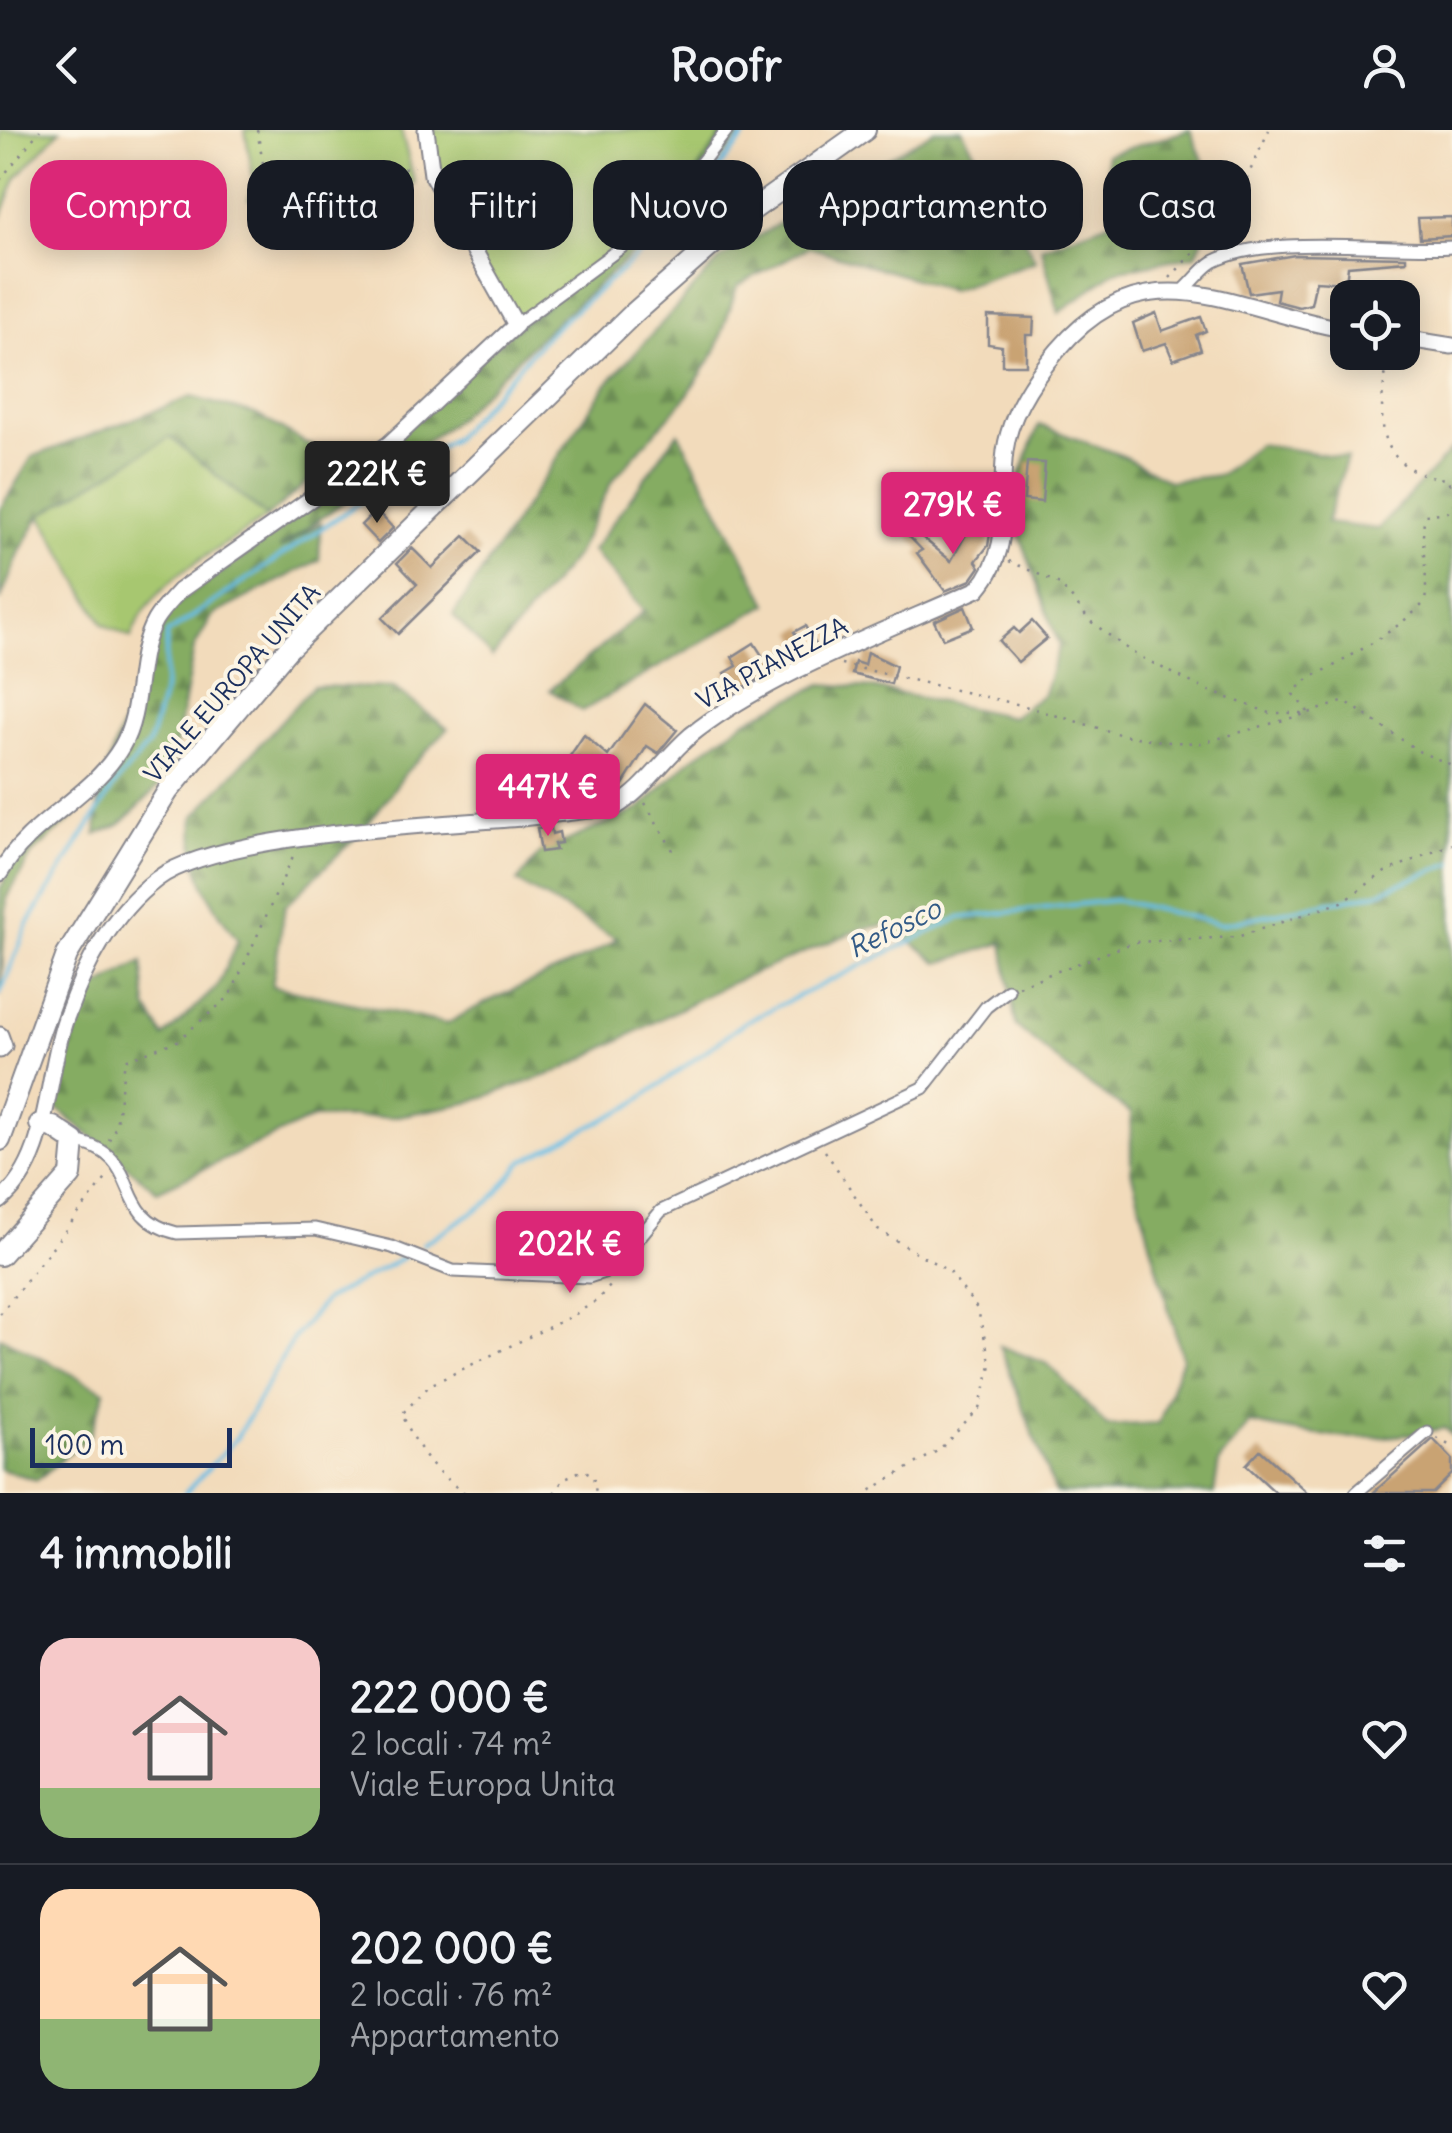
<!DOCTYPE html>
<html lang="it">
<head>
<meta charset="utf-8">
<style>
  :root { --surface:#171b24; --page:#242831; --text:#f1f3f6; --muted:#9ea1a6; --line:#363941; --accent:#db2777 }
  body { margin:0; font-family:Delius,sans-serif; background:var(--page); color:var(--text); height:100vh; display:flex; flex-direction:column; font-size:38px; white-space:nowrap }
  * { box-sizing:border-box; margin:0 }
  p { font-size:32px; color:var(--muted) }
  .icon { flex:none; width:55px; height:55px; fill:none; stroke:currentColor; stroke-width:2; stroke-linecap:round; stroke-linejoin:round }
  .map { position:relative; height:1363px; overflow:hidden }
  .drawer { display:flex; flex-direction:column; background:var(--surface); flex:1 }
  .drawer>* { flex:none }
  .banner { position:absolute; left:30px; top:30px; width:1392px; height:90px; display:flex; gap:20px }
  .fabs { position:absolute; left:1330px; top:150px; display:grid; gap:20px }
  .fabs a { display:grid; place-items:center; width:90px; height:90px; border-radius:20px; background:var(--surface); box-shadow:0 5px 25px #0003; font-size:50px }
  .scale { position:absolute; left:30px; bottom:25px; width:202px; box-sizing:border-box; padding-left:10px; border:5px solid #1b2f5e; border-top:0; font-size:28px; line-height:35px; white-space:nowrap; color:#1b2f5e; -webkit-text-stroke:8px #fcf5e5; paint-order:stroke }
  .price { position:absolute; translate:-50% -85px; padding:0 22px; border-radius:10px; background:var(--accent); color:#fff; font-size:32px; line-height:65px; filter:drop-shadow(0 2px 5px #0008) }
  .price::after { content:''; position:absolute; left:50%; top:60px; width:30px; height:22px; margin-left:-15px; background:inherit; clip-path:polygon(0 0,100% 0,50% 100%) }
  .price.active { background:#222; color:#fff }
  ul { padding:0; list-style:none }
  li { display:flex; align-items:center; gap:30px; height:250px; padding:0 40px }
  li+li { border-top:2px solid var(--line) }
  li span { display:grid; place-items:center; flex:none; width:280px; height:200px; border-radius:30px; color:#555 }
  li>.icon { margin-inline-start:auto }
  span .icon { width:120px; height:120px; fill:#fffc; stroke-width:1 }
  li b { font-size:42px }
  h2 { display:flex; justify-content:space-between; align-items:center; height:120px; padding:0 40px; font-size:42px }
  .chip { padding:0 35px; border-radius:30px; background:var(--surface); box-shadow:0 5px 25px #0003; font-size:35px; line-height:90px }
  .chip.active { background:var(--accent); color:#fff }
  header { display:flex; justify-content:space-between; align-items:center; height:130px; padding:0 40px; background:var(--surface); font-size:45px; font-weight:800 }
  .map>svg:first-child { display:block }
  .grass { fill:#a7c76f; stroke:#617b66; stroke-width:2.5 }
  .forest { fill:url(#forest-firs); stroke:#506e60; stroke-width:2.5 }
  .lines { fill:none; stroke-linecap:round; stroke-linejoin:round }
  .stream { stroke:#67bde4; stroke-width:4 }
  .building { fill:#c9a373 }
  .minor-casing { stroke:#86858c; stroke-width:15 }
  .tertiary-casing { stroke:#86858c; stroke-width:19 }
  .trunk-casing { stroke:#86858c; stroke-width:24 }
  .path { stroke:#86858c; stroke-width:2.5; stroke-dasharray:2.5 8; stroke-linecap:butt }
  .minor { stroke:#fff; stroke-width:11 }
  .tertiary { stroke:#fff; stroke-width:15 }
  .trunk { stroke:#fff; stroke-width:20 }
  .labels { text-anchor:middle; stroke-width:8; stroke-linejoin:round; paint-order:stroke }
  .street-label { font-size:25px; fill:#1b2f5e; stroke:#fcf5e5 }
  .water-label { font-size:28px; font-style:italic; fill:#325a86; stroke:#fcf5e5 }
</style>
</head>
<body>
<header><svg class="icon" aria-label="back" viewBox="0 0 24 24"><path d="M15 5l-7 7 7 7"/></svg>Roofr<svg class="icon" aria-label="person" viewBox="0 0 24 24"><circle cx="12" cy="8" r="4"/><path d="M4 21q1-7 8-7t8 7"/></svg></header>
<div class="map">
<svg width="1452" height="1363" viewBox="0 0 1452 1363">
  <defs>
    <pattern id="forest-firs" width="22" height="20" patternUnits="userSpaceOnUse" patternTransform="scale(2.5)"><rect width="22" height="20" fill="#85ac62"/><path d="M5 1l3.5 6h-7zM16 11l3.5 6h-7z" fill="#6c8c54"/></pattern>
  </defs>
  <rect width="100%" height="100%" fill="#fcf5e5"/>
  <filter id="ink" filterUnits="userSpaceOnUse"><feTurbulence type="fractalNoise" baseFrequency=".01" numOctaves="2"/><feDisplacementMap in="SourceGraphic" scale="20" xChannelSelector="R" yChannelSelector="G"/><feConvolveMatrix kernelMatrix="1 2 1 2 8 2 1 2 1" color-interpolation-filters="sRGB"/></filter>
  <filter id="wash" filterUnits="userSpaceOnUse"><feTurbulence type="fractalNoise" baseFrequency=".0048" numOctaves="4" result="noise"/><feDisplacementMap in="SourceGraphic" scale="40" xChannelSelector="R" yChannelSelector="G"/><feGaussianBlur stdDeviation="2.25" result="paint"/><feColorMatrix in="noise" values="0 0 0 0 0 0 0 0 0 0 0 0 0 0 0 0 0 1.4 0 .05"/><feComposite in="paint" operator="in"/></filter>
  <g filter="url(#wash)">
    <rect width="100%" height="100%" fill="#f2dbbb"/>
    <path class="grass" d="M0 0H60L16 48 0 90Z
      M245 0H401L415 54 358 61 302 57 249 69 254 52Z
      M422 0H726L666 85 514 200 444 67Z
      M170 306 267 387C218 422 151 448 131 508L103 494 41 385Z"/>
    <path class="forest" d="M726 0H744L668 92 547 200 453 292 279 419 321 393 319 430 213 485 194 518 170 645 120 695 96 705 99 665 32 724 7 768 0 867V759L11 738 53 690 101 654 160 491 176 474 279 402 514 200 666 85Z
      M935 0H962L1036 131 951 160 809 117 737 156 716 221 686 267 612 351 576 425 492 527 453 485 606 255 720 129Z
      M1190 0 1220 70 1196 125 1115 141 1059 183 1041 117 1115 90 1106 25Z
      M191 267 255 284 334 329 267 387 170 307 41 385 21 419 0 471V379L32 327Z
      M1039 295 1123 326 1169 351 1220 345 1258 314 1347 328 1326 393 1378 399 1452 319V1306L1445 1298C1370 1314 1325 1309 1250 1293L1219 1332 1214 1363H1055L1000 1216 1048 1234 1107 1296 1159 1293 1182 1228 1131 1041V983L1076 946 1016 896 1003 813 939 833 890 795 863 798 726 855 562 940 467 973 392 987 313 988 157 1061 54 976 76 898 96 858 142 832 147 877 164 907 217 857 238 810C209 772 189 737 194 687L313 556 394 558 448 599 406 642 365 698 285 776 272 856 447 894C501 860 563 844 617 809L517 752 541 722 640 679 689 631 746 590 822 554 872 558 1012 587 1044 564 1059 516 1020 405 1018 350Z
      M678 302 768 474 582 581 550 560 644 481 592 421Z
      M0 1207 105 1261 90 1305 37 1350 0 1339Z"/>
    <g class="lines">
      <path class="stream" d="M0 864 28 794 114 656 149 614 164 561 167 504 454 308 549 203 671 97 750 0
        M423 1114 490 1071 523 1031 631 976 745 892 959 788 1116 770 1221 794 1377 763 1452 733
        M185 1363 236 1309 293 1209 325 1170 406 1126"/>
    </g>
    <g id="blocks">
      <path class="building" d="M1452 87V106L1420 108 1418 88Z
        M1295 125 1406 127V131L1348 136 1346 153 1316 151 1311 174 1299 177 1276 171 1278 159 1249 163 1242 134Z
        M1156 183 1162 201 1201 187 1206 201 1196 205 1201 220 1173 230 1166 213 1142 221 1133 193Z
        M988 186 1034 188 1033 205H1026V235H1002V216L988 214Z
        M1027 332 1045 333 1042 372 1024 370Z
        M376 380 393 398 378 413 361 395Z
        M906 394 951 431 972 394 990 404 988 416 976 431 980 437 971 450 945 461 917 423 922 420 902 399Z
        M465 406 481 422 398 504 382 488 417 454 397 433 412 418 432 438Z
        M965 477 973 497 943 509 934 491Z
        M1032 491 1047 508 1018 532 999 511 1014 498 1019 503Z
        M805 496 818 518 736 561 725 543 737 536 732 527 754 513 765 530 775 524 778 528 801 514 794 502Z
        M867 522 896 536 891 554 852 544 855 532 864 535Z
        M645 574 677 600 658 623 647 616 619 661 612 666 604 662 610 649 579 628 573 660 589 669 506 678 520 642 560 641 584 605 608 626Z
        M551 697 552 704 559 702 561 713 554 714 556 720 541 722 537 698Z
        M1433 1309 1452 1329V1344L1433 1363H1373Z
        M1260 1320 1308 1363H1276L1246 1335Z"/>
    </g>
  </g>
  <g filter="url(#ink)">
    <use href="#blocks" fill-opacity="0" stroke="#86858c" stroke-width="2.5"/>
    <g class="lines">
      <defs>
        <path id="minor" d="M1185 159C1194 151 1203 138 1213 132 1266 103 1388 121 1452 117
          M516 195 653 94 727 0
          M74 1011C148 1025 108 1086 177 1103L315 1099 392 1117 453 1141 589 1147 607 1141 622 1128 661 1081 923 958 986 877 1008 860
          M1356 1363 1427 1302"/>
        <path id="tertiary" d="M1402 208 1452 216
          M0 743C30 690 92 668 122 616 144 578 133 528 155 490 161 480 171 470 179 461L389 314 516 195 432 45 426 0
          M0 905 4 916 0 920
          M0 1071C51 1029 45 946 66 888 85 835 111 784 157 749 217 704 428 695 508 689 543 687 578 680 614 678 646 659 663 629 691 605 766 545 890 499 978 459 1015 416 998 372 1005 321 1010 283 1034 248 1058 220 1148 114 1236 182 1348 200"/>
        <path id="trunk" d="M0 1010 67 825 168 661 287 520 634 183 748 83 865 0
          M0 1125 71 1045 74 1011 53 997 40 994"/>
      </defs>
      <use href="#minor" class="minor-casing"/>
      <use href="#tertiary" class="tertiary-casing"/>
      <use href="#trunk" class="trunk-casing"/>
      <path class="path" d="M257 0 266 50 374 45 414 36
        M0 50 40 0
        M1170 148 1233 78 1269 0
        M1407 224 1387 236C1376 294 1378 342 1447 349L1452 360
        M1009 431 1060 454 1090 491 1133 523 1206 560 1270 583H1309L1345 571 1420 622 1452 635
        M841 534 1021 575 1122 605 1170 612 1202 613 1309 583 1293 564C1306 546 1320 544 1339 533 1369 515 1400 497 1425 472 1429 441 1419 415 1425 385L1448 382 1452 374
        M645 673 674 722
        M1018 856 1135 812 1237 807 1342 772 1385 742 1452 714
        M109 1010 116 996 125 930 177 911 230 866 294 724
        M825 1021 878 1100 950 1142 978 1180 991 1235 979 1279 939 1320 866 1363
        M0 1184 108 1046
        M1437 1308 1452 1317
        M465 1363C435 1344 416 1316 402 1284L430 1255 574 1185 596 1171 613 1153
        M554 1363 565 1348 583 1340 593 1345 596 1363"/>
      <use href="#minor" class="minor"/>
      <use href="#tertiary" class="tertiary"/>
      <use href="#trunk" class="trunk"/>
    </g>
  </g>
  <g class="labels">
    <g class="street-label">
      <text transform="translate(772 533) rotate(-28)" y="9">VIA PIANEZZA</text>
      <text transform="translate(232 553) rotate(-49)" y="9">VIALE EUROPA UNITA</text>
    </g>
    <g class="water-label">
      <text transform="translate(894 798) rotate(-26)" y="10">Refosco</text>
    </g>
  </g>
</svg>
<div class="fabs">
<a><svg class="icon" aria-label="locate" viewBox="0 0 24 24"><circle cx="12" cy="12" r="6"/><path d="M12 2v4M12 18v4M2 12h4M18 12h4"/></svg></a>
</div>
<div class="scale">100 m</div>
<b class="price active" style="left:377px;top:396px">222K €</b>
<b class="price" style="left:953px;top:427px">279K €</b>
<b class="price" style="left:548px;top:709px">447K €</b>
<b class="price" style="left:570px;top:1166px">202K €</b>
<div class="banner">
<a class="chip active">Compra</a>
<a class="chip">Affitta</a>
<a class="chip">Filtri</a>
<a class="chip">Nuovo</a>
<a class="chip">Appartamento</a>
<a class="chip">Casa</a>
</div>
</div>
<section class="drawer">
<h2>4 immobili<svg class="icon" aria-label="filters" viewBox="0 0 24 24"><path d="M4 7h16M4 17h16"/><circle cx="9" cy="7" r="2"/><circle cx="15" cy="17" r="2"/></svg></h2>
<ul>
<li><span style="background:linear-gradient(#f6c9c9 75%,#8fb573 0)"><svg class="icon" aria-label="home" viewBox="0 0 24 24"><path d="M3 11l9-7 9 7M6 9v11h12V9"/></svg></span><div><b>222 000 €</b><p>2 locali · 74 m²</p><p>Viale Europa Unita</p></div><svg class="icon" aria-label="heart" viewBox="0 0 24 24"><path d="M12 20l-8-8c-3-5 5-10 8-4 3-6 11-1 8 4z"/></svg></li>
<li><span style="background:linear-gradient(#ffd9b3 65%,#8fb573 0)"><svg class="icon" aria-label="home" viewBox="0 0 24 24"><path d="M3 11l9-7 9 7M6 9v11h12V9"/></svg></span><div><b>202 000 €</b><p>2 locali · 76 m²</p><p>Appartamento</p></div><svg class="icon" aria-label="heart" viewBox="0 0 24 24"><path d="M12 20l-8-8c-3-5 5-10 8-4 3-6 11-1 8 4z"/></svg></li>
</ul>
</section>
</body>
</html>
